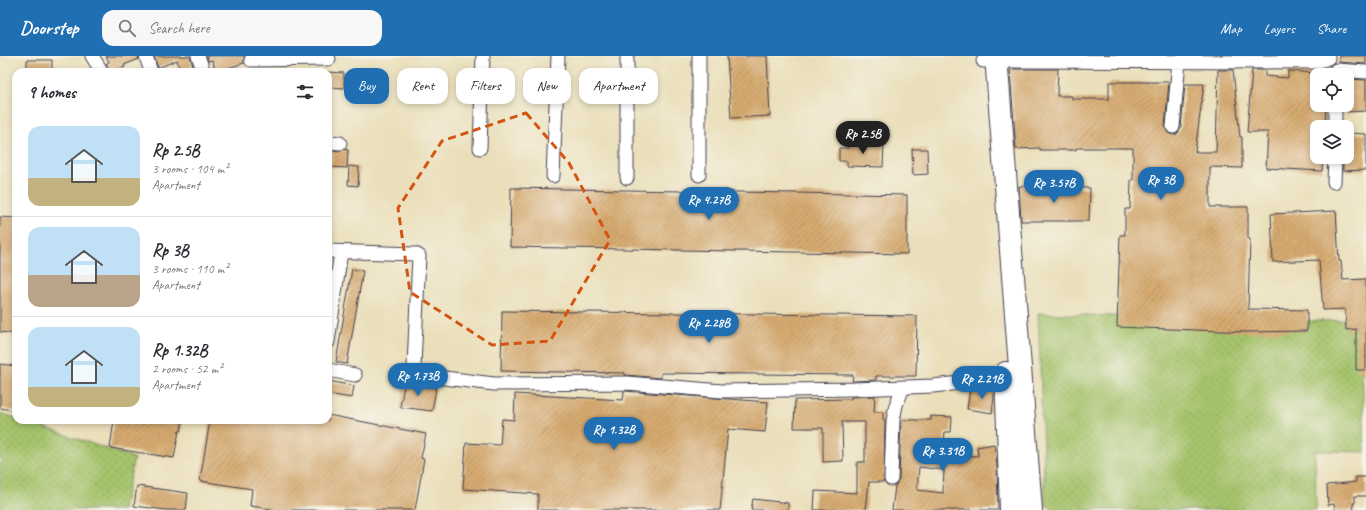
<!DOCTYPE html>
<html lang="en">
<head>
<meta charset="utf-8">
<style>
  :root { --surface:#fff; --page:#f7f7f7; --text:#2b2b33; --muted:#7c7c81; --line:#e1e1e2; --accent:#1f6fb2 }
  body { margin:0; font-family:Caveat,sans-serif; background:var(--page); color:var(--text); height:100vh; display:flex; flex-direction:column; font-size:15px; white-space:nowrap }
  * { box-sizing:border-box; margin:0 }
  p { font-size:13px; color:var(--muted) }
  .icon { flex:none; width:22px; height:22px; fill:none; stroke:currentColor; stroke-width:2; stroke-linecap:round; stroke-linejoin:round }
  .map { position:relative; flex:1; overflow:hidden }
  .drawer { position:absolute; left:12px; top:12px; width:320px; height:356px; display:flex; flex-direction:column; background:var(--surface); border-radius:12px; box-shadow:0 2px 6px #0003 }
  .drawer>* { flex:none }
  .banner { position:absolute; left:344px; top:12px; width:380px; height:36px; display:flex; gap:8px }
  .tools { position:absolute; left:1310px; top:12px; display:grid; gap:8px }
  .tools a { display:grid; place-items:center; width:44px; height:44px; border-radius:8px; background:var(--surface); box-shadow:0 2px 6px #0003; font-size:20px }
  .price { position:absolute; translate:-50% -34px; padding:0 9px; border-radius:14px; background:var(--accent); color:#fff; font-size:13px; line-height:26px; filter:drop-shadow(0 1px 2px #0008) }
  .price::after { content:''; position:absolute; left:50%; top:24px; width:12px; height:9px; margin-left:-6px; background:inherit; clip-path:polygon(0 0,100% 0,50% 100%) }
  .price.active { background:#222; color:#fff }
  ul { padding:0; list-style:none }
  li { display:flex; align-items:center; gap:12px; height:100px; padding:0 16px }
  li+li { border-top:1px solid var(--line) }
  li span { display:grid; place-items:center; flex:none; width:112px; height:80px; border-radius:12px; color:#555 }
  li>.icon { margin-inline-start:auto }
  span .icon { width:48px; height:48px; fill:#fffc; stroke-width:1 }
  li b { font-size:17px }
  h2 { display:flex; justify-content:space-between; align-items:center; height:48px; padding:0 16px; font-size:17px }
  .chip { padding:0 14px; border-radius:12px; background:var(--surface); box-shadow:0 2px 6px #0003; font-size:14px; line-height:36px }
  .chip.active { background:var(--accent); color:#fff }
  header { display:flex; align-items:center; gap:24px; box-sizing:border-box; height:56px; padding:0 20px; background:var(--accent); color:#fff }
  header strong { font-size:19px }
  nav { display:flex; gap:22px; margin-inline-start:auto; font-size:14px }
  .search { width:280px; height:36px; background:var(--page); display:flex; align-items:center; gap:10px; box-sizing:border-box; padding:0 14px; border-radius:12px; color:var(--muted); font-size:15px }
  .map>svg:first-child { display:block }
  .grass { fill:url(#grass-dots); stroke:#637253 }
  .building { fill:url(#building-hatch); fill-rule:evenodd }
  .lines { fill:none; stroke-linecap:round; stroke-linejoin:round }
  .minor-casing { stroke:#403e4e; stroke-width:15 }
  .trunk-casing { stroke:#403e4e; stroke-width:24 }
  .minor { stroke:#fff; stroke-width:13 }
  .trunk { stroke:#fff; stroke-width:22 }
  .marked { fill:none; stroke:#d45411; stroke-width:3; stroke-dasharray:8 5; stroke-linejoin:round }
</style>
</head>
<body>
<header>
<strong>Doorstep</strong>
<div class="search"><svg class="icon" aria-label="search" viewBox="0 0 24 24"><circle cx="10" cy="10" r="6"/><path d="M15 15l6 6"/></svg>Search here</div>
<nav><a>Map</a><a>Layers</a><a>Share</a></nav>
</header>
<div class="map">
<svg width="1366" height="454" viewBox="0 0 1366 454">
  <defs>
    <pattern id="grass-dots" width="8" height="8" patternUnits="userSpaceOnUse"><rect width="8" height="8" fill="#a4c36b"/><path d="M2 2h.1M6 6h.1" fill="none" stroke="#8da75e" stroke-width="1.8" stroke-linecap="round"/></pattern>
    <pattern id="building-hatch" width="6" height="6" patternUnits="userSpaceOnUse"><rect width="6" height="6" fill="#d7ab71"/><path d="M-1 1l2-2M0 6l6-6M5 7l2-2" fill="none" stroke="#ae8b5e"/></pattern>
  </defs>
  <rect width="100%" height="100%" fill="#f7f3e8"/>
  <filter id="ink" filterUnits="userSpaceOnUse"><feTurbulence type="fractalNoise" baseFrequency=".025" numOctaves="2"/><feDisplacementMap in="SourceGraphic" scale="8" xChannelSelector="R" yChannelSelector="G"/><feConvolveMatrix kernelMatrix="1 2 1 2 8 2 1 2 1" color-interpolation-filters="sRGB"/></filter>
  <filter id="wash" filterUnits="userSpaceOnUse"><feTurbulence type="fractalNoise" baseFrequency=".012" numOctaves="4" result="noise"/><feDisplacementMap in="SourceGraphic" scale="16" xChannelSelector="R" yChannelSelector="G"/><feGaussianBlur stdDeviation="0.9" result="paint"/><feColorMatrix in="noise" values="0 0 0 0 0 0 0 0 0 0 0 0 0 0 0 0 0 1.4 0 .05"/><feComposite in="paint" operator="in"/></filter>
  <g filter="url(#wash)">
    <rect width="100%" height="100%" fill="#eadfba"/>
    <path class="grass" d="M1038 257 1262 266 1351 264 1361 279 1365 396 1315 395 1316 454H1054L1045 448Z
      M0 357 16 362V364H22L134 402 123 454H0Z"/>
    <g id="blocks">
      <path class="building" d="M106 0H138L139 3 124 9 125 11 110 16 106 8 109 6Z
        M154 0H190L193 10 180 15 177 4 158 12Z
        M207 0H244V7L216 16 212 4 208 5Z
        M727 0H767L770 60 731 62Z
        M1339 0H1366V8L1339 6Z
        M27 4H52V16H27Z
        M1010 13H1058L1057 40H1072V43H1109V26H1169L1165 71 1168 77 1173 79 1177 78 1181 72 1185 28H1204L1195 96H1216L1218 14H1233L1240 81H1242V112L1210 111V151H1248V183H1250L1248 253 1307 254V275L1247 276 1117 271 1120 179H1125V153H1130L1131 124H1133V92H1076V94H1040V92L1016 93Z
        M1252 14H1265V20L1288 22V15L1317 17V49H1326L1325 67H1323L1322 71H1317V101L1323 102 1322 115 1266 112 1268 76H1247Z
        M328 16 344 17V32L328 31Z
        M1347 23 1366 24V55L1347 56Z
        M1347 77 1366 78V114L1343 115V101H1347Z
        M848 87 884 88 883 111 847 110V105H839V92H848Z
        M344 93 348 94 347 112 331 111 332 94 340 95Z
        M912 93H927L928 118 913 119Z
        M349 110 359 111 358 130 348 129Z
        M1019 130 1090 132 1089 165H1021Z
        M511 132 907 139V198L510 191Z
        M1336 155 1339 205H1341L1343 224 1366 223V314H1356V273L1346 274 1345 253 1323 254 1319 204 1273 206 1271 158Z
        M0 161 16 162V278L0 276Z
        M352 213 363 215 347 308 336 306Z
        M502 255 917 260 916 320H876V324L852 325 853 319 661 317V322L625 319V317L501 315Z
        M0 308 16 310V355L0 352Z
        M328 325 354 330 352 342 328 338Z
        M405 325 436 332 432 355 400 351Z
        M990 331 994 332V340L992 357 967 353 970 334Z
        M624 335 768 346 765 376 728 373 720 454H538V438L463 433 466 387 500 389 502 363 514 364 515 338 623 344Z
        M875 340 874 356H883V364H885L884 426H869L866 454H814L815 435 857 437V406H865V366H842L843 405 823 406V372H794L795 344 851 343V341Z
        M328 359 426 378 421 402 424 403 415 454H279L250 450 252 433 200 425 210 364H328Z
        M931 360 952 361 951 376H945L943 399 978 400 977 391 994 388 997 409 998 454H892L895 430 899 423 901 364H931ZM919 411 944 414 943 437 917 434Z
        M114 364H183L181 375H179L174 402 110 392Z
        M1356 421H1366V440H1355V447H1353L1354 454H1335L1334 448 1328 449 1327 429 1356 426Z
        M137 430 188 437 186 454H167L134 450Z
        M753 443 788 447V454H751Z"/>
    </g>
  </g>
  <g filter="url(#ink)">
    <use href="#blocks" fill-opacity="0" stroke="#403e4e" stroke-width="1"/>
    <g class="lines">
      <defs>
        <path id="minor" d="M92 0 102 16
          M146 0 151 16
          M198 0 204 16
          M627 0V122
          M251 4 329 3
          M983 5 1315 6 1323 4 1328 2
          M1336 14 1366 16
          M1173 71 1179 5
          M1335 71V49
          M328 86 340 87
          M480 92 483 0
          M699 119V0
          M553 120 558 0
          M1334 126 1335 101
          M328 195 415 198 419 200 414 310V316L420 319 494 328 627 327 722 335 854 333 933 330 987 324 1007 319
          M328 286 341 196
          M328 314 355 319
          M891 423 893 365 896 349 903 332"/>
        <path id="trunk" d="M996 0 1031 454
          M1006 317 1011 454"/>
      </defs>
      <use href="#minor" class="minor-casing"/>
      <use href="#trunk" class="trunk-casing"/>
      <use href="#minor" class="minor"/>
      <use href="#trunk" class="trunk"/>
    </g>
  </g>
  <path class="marked" d="M526 57 569 107 610 184 550 285 492 289 410 236 398 152 442 85Z"/>
</svg>
<div class="tools">
<a><svg class="icon" aria-label="locate" viewBox="0 0 24 24"><circle cx="12" cy="12" r="6"/><path d="M12 2v4M12 18v4M2 12h4M18 12h4"/></svg></a>
<a><svg class="icon" aria-label="layers" viewBox="0 0 24 24"><path d="M12 4l9 5-9 5-9-5zM3 14l9 5 9-5"/></svg></a>
</div>
<b class="price active" style="left:863px;top:99px">Rp 2.5B</b>
<b class="price" style="left:1161px;top:145px">Rp 3B</b>
<b class="price" style="left:1054px;top:148px">Rp 3.57B</b>
<b class="price" style="left:709px;top:165px">Rp 4.27B</b>
<b class="price" style="left:709px;top:288px">Rp 2.28B</b>
<b class="price" style="left:418px;top:341px">Rp 1.73B</b>
<b class="price" style="left:982px;top:344px">Rp 2.21B</b>
<b class="price" style="left:614px;top:395px">Rp 1.32B</b>
<b class="price" style="left:943px;top:416px">Rp 3.31B</b>
<div class="banner">
<a class="chip active">Buy</a>
<a class="chip">Rent</a>
<a class="chip">Filters</a>
<a class="chip">New</a>
<a class="chip">Apartment</a>
</div>
<section class="drawer">
<h2>9 homes<svg class="icon" aria-label="filters" viewBox="0 0 24 24"><path d="M4 7h16M4 17h16"/><circle cx="9" cy="7" r="2"/><circle cx="15" cy="17" r="2"/></svg></h2>
<ul>
<li><span style="background:linear-gradient(#bfe0f5 65%,#c2b280 0)"><svg class="icon" aria-label="home" viewBox="0 0 24 24"><path d="M3 11l9-7 9 7M6 9v11h12V9"/></svg></span><div><b>Rp 2.5B</b><p>3 rooms · 104 m²</p><p>Apartment</p></div></li>
<li><span style="background:linear-gradient(#bfe0f5 60%,#b9a48a 0)"><svg class="icon" aria-label="home" viewBox="0 0 24 24"><path d="M3 11l9-7 9 7M6 9v11h12V9"/></svg></span><div><b>Rp 3B</b><p>3 rooms · 110 m²</p><p>Apartment</p></div></li>
<li><span style="background:linear-gradient(#bfe0f5 75%,#c2b280 0)"><svg class="icon" aria-label="home" viewBox="0 0 24 24"><path d="M3 11l9-7 9 7M6 9v11h12V9"/></svg></span><div><b>Rp 1.32B</b><p>2 rooms · 52 m²</p><p>Apartment</p></div></li>
</ul>
</section>
</div>
</body>
</html>
